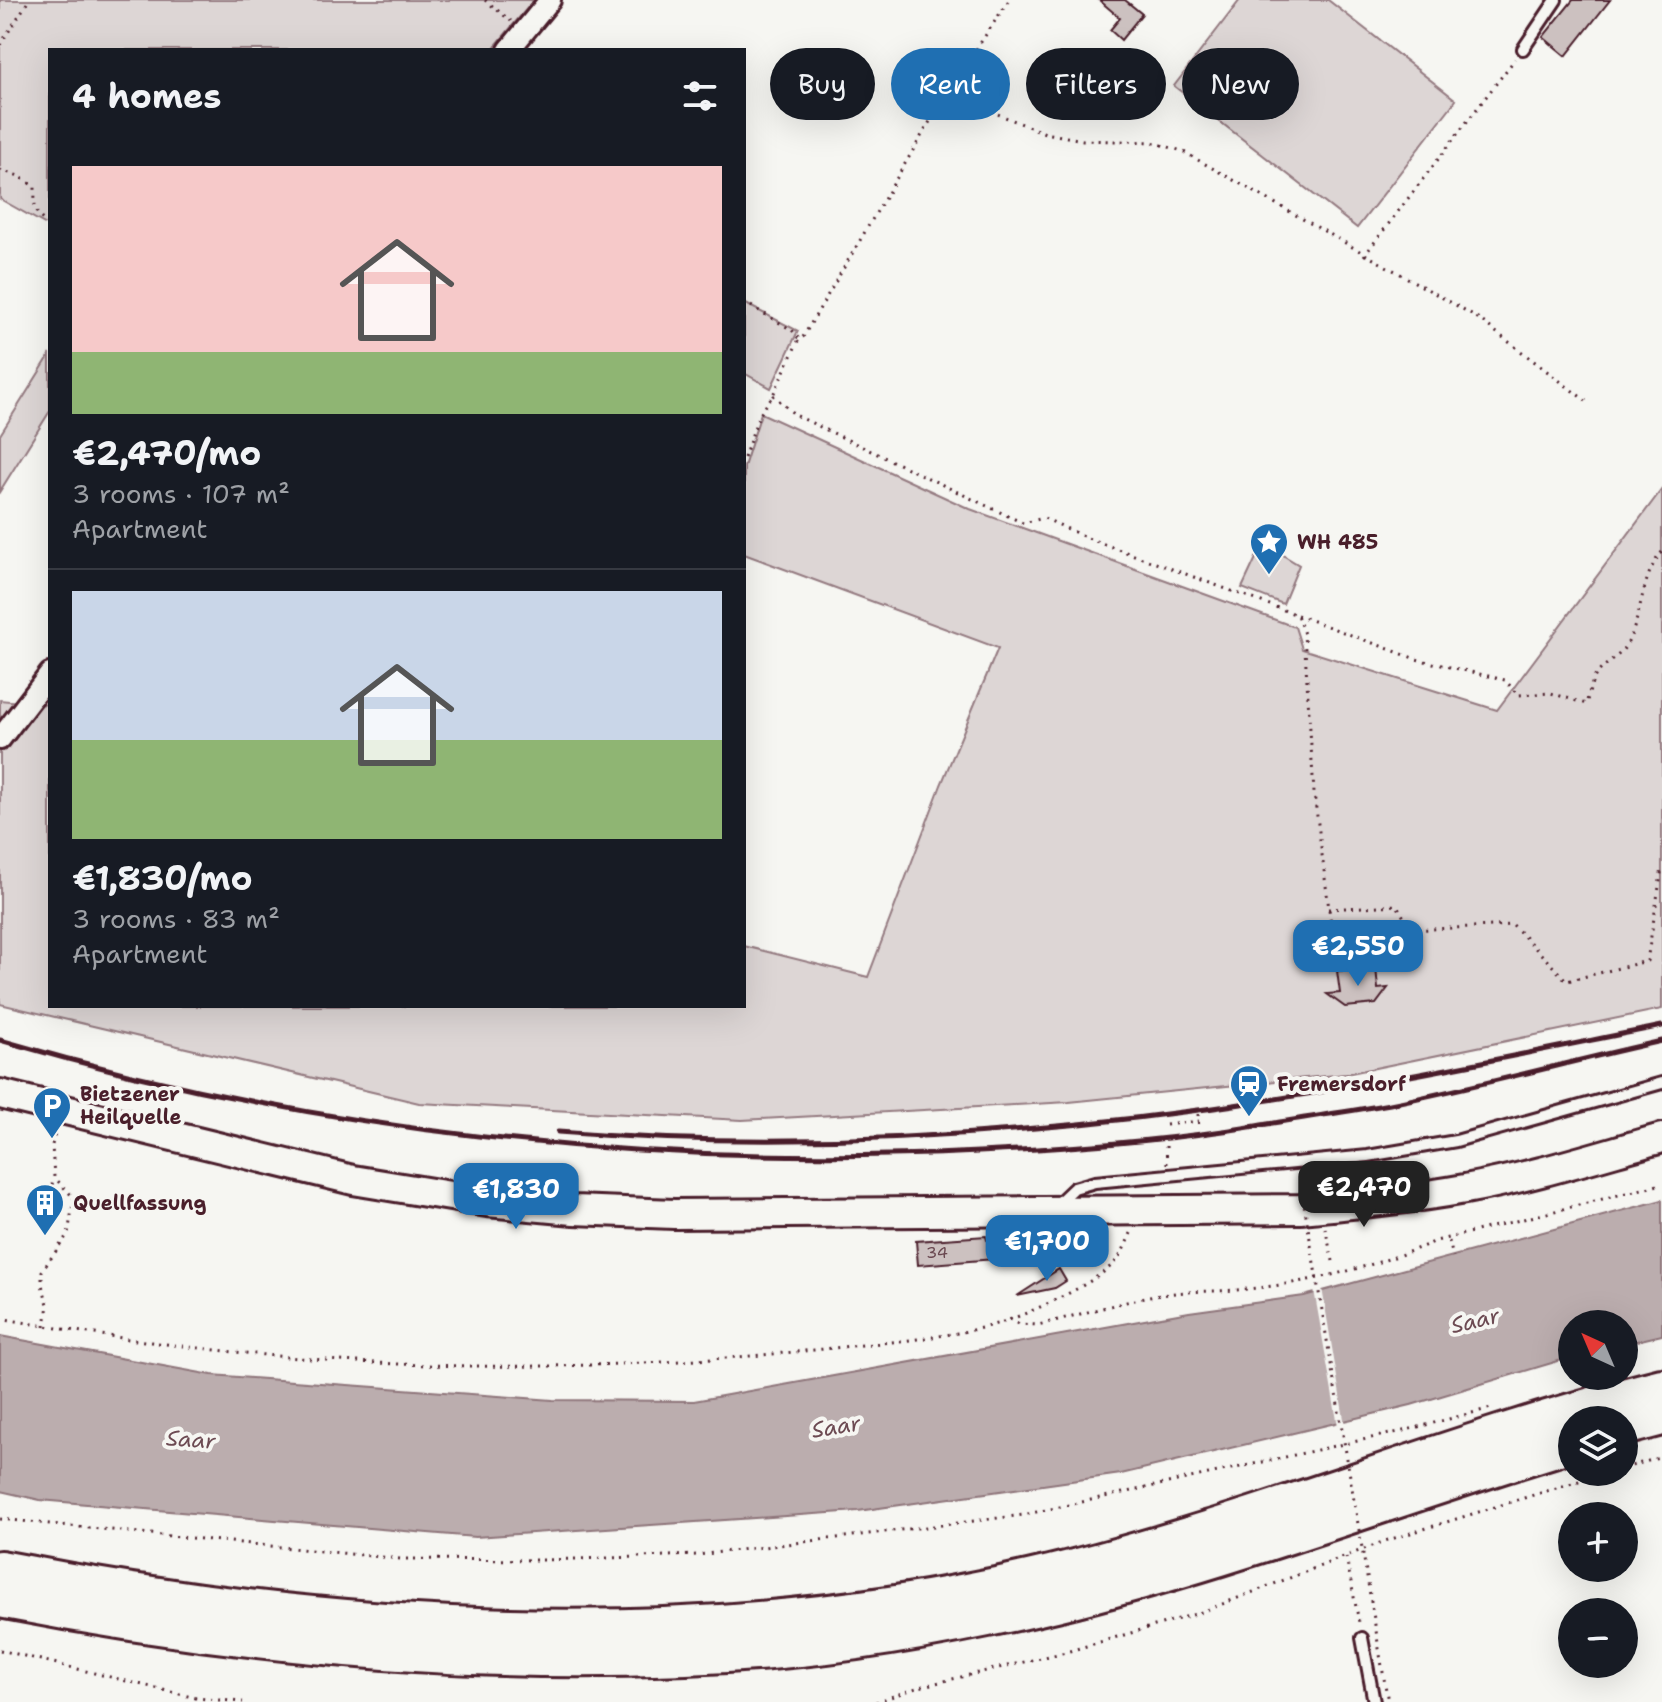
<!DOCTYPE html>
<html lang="en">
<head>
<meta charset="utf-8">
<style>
  :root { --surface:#171b24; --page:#242831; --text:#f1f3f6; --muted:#9ea1a6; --line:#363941; --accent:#1f6fb2 }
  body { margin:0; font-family:"Shantell Sans",sans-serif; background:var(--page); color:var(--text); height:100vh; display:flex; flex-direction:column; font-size:30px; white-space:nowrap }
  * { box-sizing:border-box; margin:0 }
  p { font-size:26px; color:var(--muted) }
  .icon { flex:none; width:44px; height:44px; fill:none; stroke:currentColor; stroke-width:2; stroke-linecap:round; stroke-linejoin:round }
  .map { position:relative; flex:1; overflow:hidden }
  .details { position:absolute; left:48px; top:48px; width:698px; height:960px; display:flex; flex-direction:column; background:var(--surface); border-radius:0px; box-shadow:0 8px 32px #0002 }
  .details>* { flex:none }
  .guide { position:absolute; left:770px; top:48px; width:760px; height:72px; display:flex; gap:16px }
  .needle { width:52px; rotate:316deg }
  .tools { position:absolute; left:1558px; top:1310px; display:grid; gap:16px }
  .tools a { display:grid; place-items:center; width:80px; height:80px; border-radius:50%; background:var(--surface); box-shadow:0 8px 32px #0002; font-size:40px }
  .price { position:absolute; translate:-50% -68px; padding:0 18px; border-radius:16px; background:var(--accent); color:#fff; font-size:26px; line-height:52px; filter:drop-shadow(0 2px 4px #0008) }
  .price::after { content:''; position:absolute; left:50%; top:48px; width:24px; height:18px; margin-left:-12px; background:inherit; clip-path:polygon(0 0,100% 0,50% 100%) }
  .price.current { background:#222; color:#fff }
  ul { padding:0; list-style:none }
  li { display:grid; align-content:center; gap:16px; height:424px; padding:0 24px }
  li+li { border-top:2px solid var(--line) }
  li span { display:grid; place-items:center; height:248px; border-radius:0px; color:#555 }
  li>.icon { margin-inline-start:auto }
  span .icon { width:144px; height:144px; fill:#fffc; stroke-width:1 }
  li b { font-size:34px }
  h2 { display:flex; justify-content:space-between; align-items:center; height:96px; padding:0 24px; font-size:34px }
  .chip { padding:0 28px; border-radius:36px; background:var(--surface); box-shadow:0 8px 32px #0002; font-size:28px; line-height:72px }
  .chip.current { background:var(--accent); color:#fff }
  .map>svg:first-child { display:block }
  .green { fill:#ddd6d5; stroke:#947a80; stroke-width:2 }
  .water { fill:#bbadae; stroke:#8e747a; stroke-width:2 }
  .pier { fill:#f6f6f2 }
  .building { fill:#ccc1c0; stroke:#4a1f2b; stroke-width:2 }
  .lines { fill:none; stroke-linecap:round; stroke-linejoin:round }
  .lane-casing { stroke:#4a1f2b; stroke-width:16 }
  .street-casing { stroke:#4a1f2b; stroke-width:26 }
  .secondary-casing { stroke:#4a1f2b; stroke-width:34 }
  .highway-casing { stroke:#4a1f2b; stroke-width:40 }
  .path { stroke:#4a1f2b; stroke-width:3; stroke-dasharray:2 6; stroke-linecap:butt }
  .lane { stroke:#f6f6f2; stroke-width:10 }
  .street { stroke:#f6f6f2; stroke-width:20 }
  .secondary { stroke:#f6f6f2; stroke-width:28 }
  .highway { stroke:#f6f6f2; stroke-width:34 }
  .rail { stroke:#4a1f2b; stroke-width:5 }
  .path-bridge { stroke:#4a1f2b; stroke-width:3; stroke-dasharray:2 6; stroke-linecap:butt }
  .labels { text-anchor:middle; stroke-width:8; stroke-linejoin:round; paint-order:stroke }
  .number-label { font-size:16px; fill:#6a4850 }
  .poi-label { font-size:20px; font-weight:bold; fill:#4a1f2b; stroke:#f6f6f2; text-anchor:start }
  .water-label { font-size:22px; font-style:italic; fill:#6c4a52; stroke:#f6f6f2 }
</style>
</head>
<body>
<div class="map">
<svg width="1662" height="1702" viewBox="0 0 1662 1702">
  <rect width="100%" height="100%" fill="#f6f6f2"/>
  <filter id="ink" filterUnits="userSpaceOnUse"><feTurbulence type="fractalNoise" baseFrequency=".0125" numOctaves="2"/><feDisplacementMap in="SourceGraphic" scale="16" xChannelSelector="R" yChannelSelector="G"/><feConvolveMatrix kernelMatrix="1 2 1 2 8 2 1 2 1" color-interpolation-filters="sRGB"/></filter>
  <g filter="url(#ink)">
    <path class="green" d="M0 0H534L492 50H50V227L0 199Z
      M1240 0H1328L1456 100 1357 228 1174 86Z
      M744 303 798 331 771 388 744 373Z
      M50 355V411L0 491V435Z
      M761 413 970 509 1295 627 1302 649 1497 710 1662 489V1009L1346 1074 1069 1102 742 1120 419 1103 0 1004V700L50 705V1006H744V946L868 977 941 785 998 648 744 554V467Z
      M1263 543 1299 565 1283 604 1242 588Z"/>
    <path class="water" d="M1662 1200V1335L1624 1344V1324H1572V1357L1411 1405 1121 1474 858 1511 475 1537 40 1500 0 1491V1336L212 1375 553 1400 694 1401 1189 1312 1304 1296Z"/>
    <path class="pier" d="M1322 1288 1345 1425 1338 1426 1314 1290Z"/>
    <path class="building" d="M1099 0H1125L1142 14 1121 40 1110 30 1120 18Z
      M1573 0H1610L1566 56 1543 37Z
      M1376 967 1378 989 1388 988 1376 1004 1345 1007 1327 994 1340 993 1337 971Z
      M986 1236 987 1240 1026 1237 1008 1258 918 1265 916 1241Z
      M1059 1269 1066 1281 1055 1288 1017 1296Z"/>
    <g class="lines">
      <defs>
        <path id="lane" d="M1523 49 1556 0
          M1055 1206 1074 1188 1095 1182 1368 1156 1456 1141 1662 1083
          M1362 1638 1374 1702"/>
        <path id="street" d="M509 50 550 0
          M0 739 50 674"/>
        <path id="secondary" d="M0 1094 353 1180 487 1202 574 1210 674 1214 1300 1209C1355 1204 1410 1199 1465 1189 1532 1177 1597 1156 1662 1138"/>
        <path id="highway" d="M1624 1428 1662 1418
          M0 1568C344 1635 707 1655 1050 1573 1257 1523 1455 1438 1662 1386
          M0 1600C252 1649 514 1672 770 1652 866 1644 962 1626 1056 1604 1230 1562 1400 1496 1572 1444"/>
      </defs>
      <use href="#lane" class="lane-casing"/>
      <use href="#street" class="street-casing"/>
      <use href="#secondary" class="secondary-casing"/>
      <use href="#highway" class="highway-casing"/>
      <path class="path" d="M485 0 511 21
        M0 45 29 0
        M945 96 975 105 1045 133 1083 140 1152 142 1182 151 1475 316 1586 401
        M0 170 19 176 35 187C35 207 32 214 50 225
        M1364 256 1515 59
        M744 302 792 330 799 339
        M773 395 795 415 1023 523 1044 518 1085 537 1297 615 1304 634 1314 793 1332 932
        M744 458 758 417 773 395 799 339 803 337 945 96 1009 0
        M1297 615 1416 659 1505 680 1518 695 1551 693 1586 704C1589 695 1591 682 1596 675 1605 663 1619 658 1627 644 1643 615 1640 577 1662 552
        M1328 909 1397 905 1411 930 1513 925 1567 981 1647 961 1662 868
        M1198 1114 1199 1130
        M1166 1125 1199 1121
        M1166 1146 1167 1164
        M1325 1228 1333 1261
        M46 1232C46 1213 49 1195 54 1177
        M1449 1241 1453 1257
        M0 1318C103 1337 208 1351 312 1359 486 1372 660 1367 833 1348 887 1342 954 1338 1006 1321 1036 1310 1097 1283 1117 1260 1123 1252 1127 1242 1131 1233
        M1010 1319 1019 1324 1038 1325C1080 1315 1124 1300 1168 1294 1194 1290 1221 1292 1247 1289 1311 1283 1377 1266 1436 1241L1662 1184
        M45 1327 48 1304 42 1285V1271L68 1234 74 1198 54 1177 52 1145 56 1130
        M1624 1468 1662 1457
        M0 1519 401 1559 546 1560 698 1555 1023 1515 1403 1431 1491 1408
        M1346 1557 1360 1627
        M0 1650 196 1698 243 1702
        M876 1702 919 1687 1066 1652 1199 1613 1385 1541 1608 1472"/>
      <use href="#lane" class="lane"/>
      <use href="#street" class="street"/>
      <use href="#secondary" class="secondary"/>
      <use href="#highway" class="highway"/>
      <path class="rail" d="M0 1040C317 1133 649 1168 979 1152 1071 1148 1165 1141 1256 1126 1301 1118 1346 1112 1390 1104 1481 1086 1571 1061 1662 1041
        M558 1132C829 1154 1110 1130 1377 1082 1472 1065 1567 1045 1662 1026"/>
      <path class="path-bridge" d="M1299 1174 1388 1702"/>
    </g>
  </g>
  <defs>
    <symbol id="sight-pin" viewBox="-11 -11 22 30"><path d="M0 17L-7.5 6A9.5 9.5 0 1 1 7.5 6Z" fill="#1f6fb2" stroke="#f6f6f2"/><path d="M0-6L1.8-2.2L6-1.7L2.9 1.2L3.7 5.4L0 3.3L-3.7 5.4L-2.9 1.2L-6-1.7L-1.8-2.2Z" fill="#fff"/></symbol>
    <symbol id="station-pin" viewBox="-11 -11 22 30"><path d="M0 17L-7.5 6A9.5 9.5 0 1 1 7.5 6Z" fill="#1f6fb2" stroke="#f6f6f2"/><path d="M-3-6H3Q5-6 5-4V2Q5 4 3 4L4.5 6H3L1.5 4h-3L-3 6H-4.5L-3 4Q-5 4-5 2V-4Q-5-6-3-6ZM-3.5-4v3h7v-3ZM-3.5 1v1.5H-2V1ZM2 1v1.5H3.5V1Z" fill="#fff"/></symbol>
    <symbol id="parking-pin" viewBox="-11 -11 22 30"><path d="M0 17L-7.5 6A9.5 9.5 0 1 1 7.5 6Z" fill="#1f6fb2" stroke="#f6f6f2"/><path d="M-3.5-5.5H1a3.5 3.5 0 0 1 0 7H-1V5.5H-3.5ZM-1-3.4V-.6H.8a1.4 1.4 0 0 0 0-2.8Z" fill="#fff"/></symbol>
    <symbol id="building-pin" viewBox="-11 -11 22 30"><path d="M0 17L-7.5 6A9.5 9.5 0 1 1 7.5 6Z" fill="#1f6fb2" stroke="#f6f6f2"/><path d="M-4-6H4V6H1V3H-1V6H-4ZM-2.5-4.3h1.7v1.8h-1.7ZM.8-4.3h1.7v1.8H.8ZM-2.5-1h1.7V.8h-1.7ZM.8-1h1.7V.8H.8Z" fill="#fff"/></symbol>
  </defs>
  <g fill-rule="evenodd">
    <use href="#sight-pin" x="1247" y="520" width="44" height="60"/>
    <use href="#station-pin" x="1227" y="1062" width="44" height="60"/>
    <use href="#parking-pin" x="30" y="1084" width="44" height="60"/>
    <use href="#building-pin" x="23" y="1181" width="44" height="60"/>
  </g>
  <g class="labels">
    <g class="number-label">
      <text x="937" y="1258">34</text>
    </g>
    <g class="poi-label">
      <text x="1297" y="549">WH 485</text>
      <text x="1277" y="1091">Fremersdorf</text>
      <text x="80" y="1101">Bietzener<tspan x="80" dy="23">Heilquelle</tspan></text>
      <text x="73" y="1210">Quellfassung</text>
    </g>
    <g class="water-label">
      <text transform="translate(1475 1320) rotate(-13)" y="8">Saar</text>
      <text transform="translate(836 1426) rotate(-9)" y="8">Saar</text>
      <text transform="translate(191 1439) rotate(4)" y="8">Saar</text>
    </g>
  </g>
</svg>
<div class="tools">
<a><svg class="needle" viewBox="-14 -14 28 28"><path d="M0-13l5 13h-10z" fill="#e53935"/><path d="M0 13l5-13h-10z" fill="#9ea1a6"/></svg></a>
<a><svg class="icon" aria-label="layers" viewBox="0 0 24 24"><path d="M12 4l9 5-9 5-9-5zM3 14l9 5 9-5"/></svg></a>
<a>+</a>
<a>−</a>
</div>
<b class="price" style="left:1358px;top:988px">€2,550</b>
<b class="price current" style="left:1364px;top:1229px">€2,470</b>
<b class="price" style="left:516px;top:1231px">€1,830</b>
<b class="price" style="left:1047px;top:1283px">€1,700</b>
<div class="guide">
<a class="chip">Buy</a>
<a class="chip current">Rent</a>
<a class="chip">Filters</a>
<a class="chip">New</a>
</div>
<section class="details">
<h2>4 homes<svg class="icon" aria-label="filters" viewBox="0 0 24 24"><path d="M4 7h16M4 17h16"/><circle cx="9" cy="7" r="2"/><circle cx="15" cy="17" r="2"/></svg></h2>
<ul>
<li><span style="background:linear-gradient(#f6c9c9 75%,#8fb573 0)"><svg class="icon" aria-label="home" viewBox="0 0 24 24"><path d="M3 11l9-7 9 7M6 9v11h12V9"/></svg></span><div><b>€2,470/mo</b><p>3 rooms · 107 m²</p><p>Apartment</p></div></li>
<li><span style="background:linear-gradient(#c9d6e8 60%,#8fb573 0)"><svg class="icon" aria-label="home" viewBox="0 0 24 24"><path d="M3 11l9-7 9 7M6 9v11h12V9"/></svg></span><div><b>€1,830/mo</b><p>3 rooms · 83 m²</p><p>Apartment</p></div></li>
</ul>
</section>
</div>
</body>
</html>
